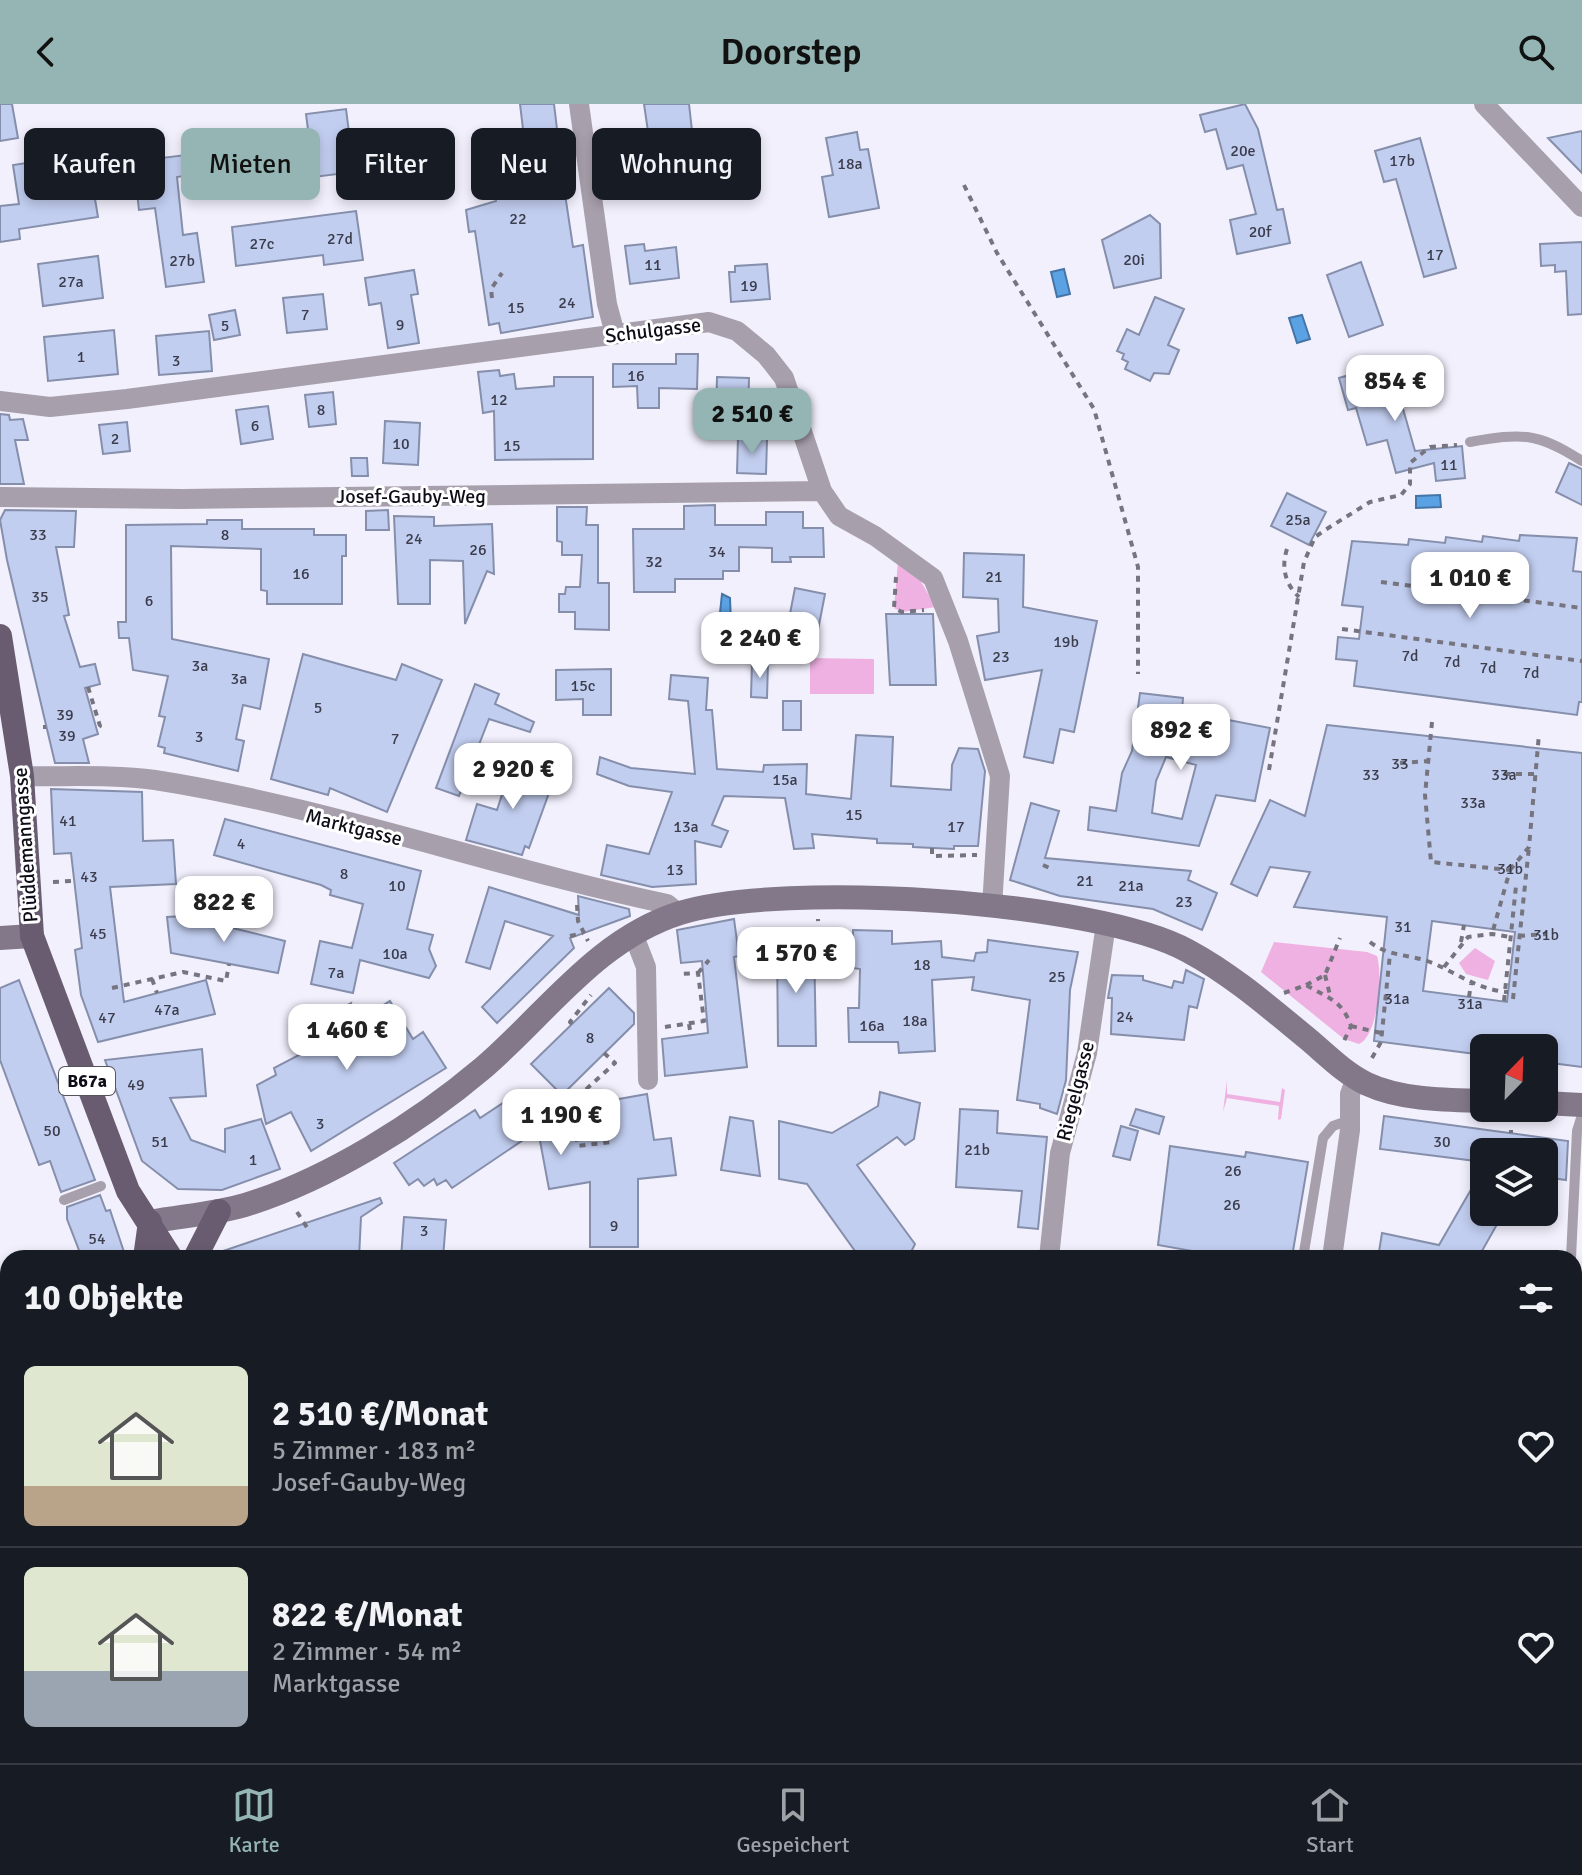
<!DOCTYPE html>
<html lang="de">
<head>
<meta charset="utf-8">
<style>
  :root { --surface:#171b24; --page:#20242c; --text:#f1f3f6; --muted:#9ea1a6; --line:#363941; --accent:#94b5b3 }
  body { margin:0; font-family:Signika,sans-serif; background:var(--page); color:var(--text); height:100vh; display:flex; flex-direction:column; font-size:30px; white-space:nowrap }
  * { box-sizing:border-box; margin:0 }
  p { font-size:26px; color:var(--muted) }
  .icon { flex:none; width:44px; height:44px; fill:none; stroke:currentColor; stroke-width:2; stroke-linecap:round; stroke-linejoin:round }
  .map { position:relative; flex:1; overflow:hidden }
  .drawer { position:absolute; left:0px; top:1146px; width:1582px; height:514px; display:flex; flex-direction:column; background:var(--surface); border-radius:24px 24px 0 0; box-shadow:0 4px 12px #0003 }
  .drawer>* { flex:none }
  .banner { position:absolute; left:24px; top:24px; width:800px; height:72px; display:flex; gap:16px }
  .needle { width:52px; rotate:23deg }
  .fabs { position:absolute; left:1470px; top:930px; display:grid; gap:16px }
  .fabs a { display:grid; place-items:center; width:88px; height:88px; border-radius:12px; background:var(--surface); box-shadow:0 4px 12px #0003; font-size:40px }
  .price { position:absolute; translate:-50% -68px; padding:0 18px; border-radius:16px; background:#fff; color:#222; font-size:26px; line-height:52px; filter:drop-shadow(0 2px 4px #0008) }
  .price::after { content:''; position:absolute; left:50%; top:48px; width:24px; height:18px; margin-left:-12px; background:inherit; clip-path:polygon(0 0,100% 0,50% 100%) }
  .price.current { background:var(--accent); color:#111 }
  ul { padding:0; list-style:none }
  li { display:flex; align-items:center; gap:24px; height:200px; padding:0 24px }
  li+li { border-top:2px solid var(--line) }
  li span { display:grid; place-items:center; flex:none; width:224px; height:160px; border-radius:12px; color:#555 }
  li>.icon { margin-inline-start:auto }
  span .icon { width:96px; height:96px; fill:#fffc; stroke-width:1 }
  li b { font-size:34px }
  h2 { display:flex; justify-content:space-between; align-items:center; height:96px; padding:0 24px; font-size:34px }
  .tag { padding:0 28px; border-radius:12px; background:var(--surface); box-shadow:0 4px 12px #0003; font-size:28px; line-height:72px }
  .tag.current { background:var(--accent); color:#111 }
  header { display:flex; justify-content:space-between; align-items:center; height:104px; padding:0 24px; background:var(--accent); color:#111; font-size:36px; font-weight:600 }
  .tab-bar { display:flex; justify-content:space-around; align-items:center; height:112px; border-top:2px solid var(--line); background:var(--surface); font-size:22px; color:var(--muted) }
  .tab-bar a { display:grid; justify-items:center; gap:4px }
  .tab-bar .current { color:var(--accent) }
  .map>svg:first-child { display:block }
  .green { fill:#efb1e1 }
  .water { fill:#5ba2e4; stroke:#4475a6; stroke-width:2 }
  .building { fill:#c2cef0; stroke:#858fab; stroke-width:2; fill-rule:evenodd }
  .lines { fill:none; stroke-linecap:round; stroke-linejoin:round }
  .path { stroke:#76747f; stroke-width:4; stroke-dasharray:6 6; stroke-linecap:butt }
  .lane { stroke:#a79fab; stroke-width:10 }
  .street { stroke:#a79fab; stroke-width:20 }
  .secondary { stroke:#837889; stroke-width:24 }
  .primary { stroke:#695c71; stroke-width:24 }
  .labels { text-anchor:middle; stroke-width:6; stroke-linejoin:round; paint-order:stroke }
  .number-label { font-size:16px; fill:#3b3c4c }
  .shield { fill:#fff; stroke:#56555c; stroke-width:2 }
  .shield-label { font-size:18px; font-weight:bold; fill:#0e0c16 }
  .street-label { font-size:20px; fill:#0e0c16; stroke:#fff }
</style>
</head>
<body>
<header><svg class="icon" aria-label="back" viewBox="0 0 24 24"><path d="M15 5l-7 7 7 7"/></svg>Doorstep<svg class="icon" aria-label="search" viewBox="0 0 24 24"><circle cx="10" cy="10" r="6"/><path d="M15 15l6 6"/></svg></header>
<div class="map">
<svg width="1582" height="1659" viewBox="0 0 1582 1659">
  <rect width="100%" height="100%" fill="#f2f0fd"/>
  <path class="green" d="M898 458 920 476 936 503 902 508 894 504Z
    M810 554 874 555V590H810Z
    M1274 838 1367 848 1377 852C1383 871 1378 932 1359 940L1344 935 1261 868Z
    M1475 844 1495 857 1488 876 1466 870 1459 859Z
    M1227 976V990L1280 998 1282 984 1285 986 1281 1015 1278 1016 1279 1002 1227 994 1223 1008Z"/>
  <path class="water" d="M212 76 214 88 191 92 188 80Z
    M1064 165 1070 190 1057 193 1051 168Z
    M1302 211 1310 235 1297 239 1289 214Z
    M1440 391 1441 403 1416 404V392Z
    M722 490 730 494 731 519 719 518Z"/>
  <path class="building" d="M0 0H12L18 34 0 37Z
    M520 0H554L560 50 551 51 557 91 565 90 573 143 583 141 593 213 501 229 499 219 489 221 475 127 469 128 466 106 496 97 494 90 530 84Z
    M644 0H689L698 80 629 92 624 52 651 48Z
    M1245 0 1258 25 1277 106 1283 105 1290 139 1237 150 1230 116 1256 110 1243 61 1227 65 1216 25 1205 28 1200 11Z
    M346 5 354 68 314 73 306 10Z
    M1582 27V69L1548 34Z
    M857 28 860 46 868 45 879 104 829 113 822 73 833 71 826 34Z
    M240 32 242 41 260 38 268 84 219 92 215 67 177 73 183 131 197 129 204 178 166 183 155 104 139 106 137 89 95 95 98 113 19 125 20 135 0 138V102L19 100 13 61 73 52 74 61 161 45 162 54 203 49 201 38Z
    M1420 34 1456 164 1424 173 1396 75 1384 78 1375 47Z
    M356 107 363 156 324 161 323 151 236 162 232 123Z
    M1150 111 1160 120 1161 174 1114 184 1102 136Z
    M1582 138V210L1568 211 1566 167 1555 168V161L1541 162 1540 140Z
    M644 140 645 147 676 143 679 174 630 180 625 142Z
    M98 152 103 194 43 202 38 160Z
    M1361 158 1383 221 1349 233 1327 171Z
    M767 160 770 195 731 198 729 168H735V162Z
    M414 166 418 190 411 191 419 239 388 244 381 199 369 201 365 174Z
    M323 190 327 225 287 229 283 194Z
    M1155 193 1184 205 1168 241 1179 246 1169 270 1154 269 1150 277 1125 265 1128 258 1122 255 1124 250 1117 247 1127 225 1139 231Z
    M235 206 240 231 214 236 209 211Z
    M114 226 118 270 48 277 44 233Z
    M209 227 212 267 159 271 156 232Z
    M676 250H698L697 285 659 284V304H638L637 282 613 283V260H676Z
    M1390 259 1415 347 1462 342 1465 374 1436 377 1434 359 1396 369 1387 336 1367 341 1356 304 1348 306 1339 274Z
    M499 266 500 272 514 270 516 285 554 282V273H593V355L495 356 494 307 483 309 478 268Z
    M717 273 749 274 748 313 716 312Z
    M333 288 336 320 309 323 305 291Z
    M268 302 273 335 241 340 236 306Z
    M0 310 9 311 10 316 23 315 28 336H15L24 380H0Z
    M385 317 420 319 418 361 383 359Z
    M127 318 130 347 103 350 99 321Z
    M738 334 767 335 766 370 737 369Z
    M351 354H367L368 372H352Z
    M1569 359 1582 365V401L1556 388Z
    M1287 389 1326 408 1309 441 1271 422Z
    M715 401V421H766V408H803V424H823L824 453H790L791 458H772V444L739 443V467H723V475H675V488H634L633 425H684V402Z
    M557 403H587L586 421H598V479H609V526L575 525V508H559V490H565L566 483H580L582 451H562V438L557 437Z
    M5 406 76 407 74 443H56L69 511 64 512 80 563 95 560 100 580 85 584 98 630 83 635 89 659H55L7 456 0 416Z
    M388 406 389 426H366V407Z
    M394 412 434 413V422L492 420 494 470 487 467 465 520 463 457 430 456V500H398Z
    M207 416H242V425H314V431H346V452H342V500H267V487L261 486V445L171 442 172 535 269 555 260 605 243 601 236 635 244 637 238 667 164 649 165 644 158 642 165 613 159 612 168 572 133 566 129 534H119L118 518H126V421L207 420Z
    M1520 431 1577 434 1573 467 1582 468V598H1579L1577 611 1354 582 1357 557 1336 555 1338 533 1359 535 1363 503 1342 501 1352 437 1408 441 1409 435 1445 439 1446 433 1482 438 1483 432 1519 437Z
    M964 449 1024 451 1023 503 1097 517 1074 628 1060 625 1053 659 1024 653 1042 566 985 576 977 532 999 528 998 495 963 493Z
    M795 484 825 490 818 526 788 520Z
    M886 510H933L936 581H890Z
    M303 550 396 576 402 560 442 576 387 708 330 684 328 691 271 675Z
    M752 558H768L767 594 751 593Z
    M611 565V611H583V595L556 596V566Z
    M671 571 708 574 706 606H712L717 665 763 668 764 661 807 660 806 690 851 695 856 631 893 633 891 682 951 686 952 661 959 644 978 645 985 667 978 742H954V745L913 743V740L877 739V735L812 730 814 744 794 745 785 694 724 692 712 721 728 727 721 743 695 737 696 780 652 783 601 771 607 741 649 750 672 688 629 682 597 670 600 653 631 664 695 670 688 597 669 595Z
    M475 580 499 590 495 600 534 618 530 628 489 615 459 692 436 684Z
    M1140 589 1183 594 1182 607 1270 624 1255 697 1216 691 1199 742 1088 726 1090 703 1116 707 1122 669 1132 647ZM1166 653 1196 661 1182 715 1152 709 1156 677Z
    M783 597H801V626H783Z
    M1327 621 1582 649V963L1544 958V944H1484V951L1374 937 1387 813 1294 803 1310 768 1270 763 1257 792 1231 780 1270 696 1305 712ZM1432 817 1515 828 1507 898 1423 887Z
    M521 655 542 662 540 670 554 675 529 744 525 742 522 751 466 736 477 700 497 706 511 663 518 665Z
    M51 685 142 688 143 737 173 736 176 780 110 783 124 898 206 876 215 910 98 938 81 891 75 846 82 844 71 749 54 750Z
    M1031 699 1059 707 1045 754 1191 767 1188 776 1217 789 1202 826 1153 805 1060 792 1010 776Z
    M225 715 421 767 407 825 433 831 429 845 436 862 429 874 360 856 353 889 311 880 320 837 352 844 363 800 330 791 331 786 321 781 214 751Z
    M489 783 579 811 578 792 629 805 630 812 570 834 574 844 497 919 482 903 553 832 505 817 490 865 466 858Z
    M184 812 285 837 278 869 171 849 167 813Z
    M734 815 739 852 734 853 747 963 665 972 662 935 708 929 702 857 681 859 677 826Z
    M853 826 892 827V840L941 837 942 853 974 857 976 849 987 848 988 836 1078 848 1070 886 1066 976 1057 1010 1040 1004V1000L1017 996 1030 896 972 886 974 873 932 876 935 947 899 949 898 938H849L848 904H859L860 865 853 864Z
    M814 840 816 942H778L777 841Z
    M1186 866 1204 875 1197 904 1189 902 1184 936 1111 930 1112 894H1108L1112 871 1143 872V876L1172 884 1174 877 1183 879Z
    M19 876 95 1076 61 1088 50 1057 39 1061 0 956V884Z
    M609 884 634 909V920L562 991 531 960Z
    M390 897 413 935 423 928 446 964 311 1047 291 1008 266 1020 257 981 276 971 274 964 303 949 295 937 296 928 351 899 346 924Z
    M202 945 206 992 170 994 191 1036 225 1048V1025L261 1015 280 1065 222 1086 178 1085 142 1057 105 956Z
    M880 988 920 999 914 1035 905 1041 897 1033 857 1061 915 1140 908 1154H860L807 1080 779 1075V1017L832 1029 878 1002Z
    M647 990 654 1036 671 1034 676 1071 638 1075V1143H590V1078L549 1085 538 1026 452 1084 446 1076 437 1081 434 1075 424 1082 418 1075 409 1081 394 1059 475 1006 480 1014 503 999 513 1014Z
    M960 1005 998 1007 997 1029 1047 1033 1038 1125 1018 1123 1022 1087 956 1083Z
    M1136 1005 1164 1013 1159 1030 1130 1021Z
    M1384 1012 1568 1037 1566 1076 1544 1073V1048H1484V1058L1380 1045Z
    M730 1013 753 1017 760 1072 721 1066Z
    M1121 1022 1138 1027 1130 1056 1113 1052Z
    M1170 1042 1245 1053 1246 1048 1308 1058 1292 1153 1214 1154 1215 1151 1158 1141Z
    M1484 1063V1108H1504L1478 1154H1378L1382 1129 1439 1141Z
    M100 1091 106 1107 110 1106 126 1154H82L67 1115V1103Z
    M380 1094 382 1099 361 1113 359 1154H212L214 1150Z
    M404 1113 446 1116 443 1154H401Z"/>
  <g class="lines">
    <path class="path" d="M964 81 997 149 1094 305 1138 463V570
      M492 194 491 185 502 169
      M1287 445C1281 463 1285 480 1299 493
      M896 473 894 504 902 508 924 506
      M1381 478 1582 504
      M1342 525 1582 557
      M88 583 100 622 97 624
      M1432 618 1425 691 1431 758 1510 766 1492 830
      M43 623H46
      M1400 659 1428 657
      M1269 666 1304 458 1315 433 1325 426 1370 398 1401 391 1410 380V359L1430 343 1457 341
      M1504 670H1535
      M932 744V752L977 751
      M1043 761 1054 766
      M1510 766 1529 743 1539 630
      M53 778 72 777
      M577 801 578 817 588 837
      M570 832 583 829
      M1519 832 1546 830
      M1370 838C1389 853 1409 850 1430 858 1458 869 1477 886 1508 888
      M1461 838 1464 821
      M815 860H820L818 815
      M1444 863 1468 833 1492 830 1510 833
      M698 869 709 856
      M1325 871 1330 891
      M152 875 157 889
      M1306 881 1325 871 1340 834
      M112 884 183 868 226 877 229 860
      M1284 889 1306 881C1328 894 1342 896 1351 922L1343 939
      M1469 893 1471 880
      M1513 895 1529 743
      M1504 897 1516 782
      M572 920 570 918 591 891
      M689 920 691 932
      M1351 922 1381 929
      M665 923 704 917 698 869 679 870
      M604 949 615 959 570 1000 578 1042 611 1038
      M1372 954 1381 938 1390 850
      M1511 1029V1026
      M297 1108 308 1125
      M114 1652 115 1659
      M430 1652 435 1659
      M740 1652 741 1659
      M1097 1652 1098 1659
      M1433 1654 1437 1652
      M783 1659V1652
      M1067 1659 1070 1652
      M1378 1659 1390 1652"/>
    <path class="lane" d="M1470 338C1522 329 1537 328 1582 357
      M64 1096 101 1082
      M1303 1154 1323 1034 1333 1022 1350 1016
      M1571 1154 1577 1027 1582 1011
      M1574 1343 1582 1376
      M0 1361 8 1359
      M0 1537 8 1546"/>
    <path class="street" d="M579 0 607 200 615 230
      M1484 0 1582 103
      M0 297 50 303 127 295 709 218 737 227 766 251 784 274 822 387 839 412 875 432 933 474 958 537 1000 672 992 803
      M0 393 182 395 822 387
      M22 672C66 673 111 670 155 676 328 703 496 764 667 800L678 809
      M634 832 646 863 648 976
      M1049 1154 1060 1049 1087 949 1106 820
      M1332 1154 1350 1026V990L1356 974
      M574 1652 580 1659
      M1129 1652V1659
      M1304 1652V1659"/>
    <path class="secondary" d="M0 834 32 832
      M1544 999 1582 1001
      M150 1118C181 1112 214 1110 245 1101 327 1076 418 1019 483 964 546 910 597 835 680 809 782 777 1095 796 1188 847 1231 870 1269 903 1308 935 1326 950 1344 969 1367 980 1401 996 1447 996 1484 997"/>
    <path class="primary" d="M0 532 22 672 32 832 128 1087 171 1154
      M145 1154 150 1118
      M195 1154 219 1107
      M175 1652V1659"/>
  </g>
  <g class="labels">
    <g class="number-label">
      <text x="1243" y="52">20e</text>
      <text x="1402" y="62">17b</text>
      <text x="850" y="65">18a</text>
      <text x="518" y="120">22</text>
      <text x="1260" y="133">20f</text>
      <text x="340" y="140">27d</text>
      <text x="262" y="145">27c</text>
      <text x="1435" y="156">17</text>
      <text x="1134" y="161">20i</text>
      <text x="182" y="162">27b</text>
      <text x="653" y="166">11</text>
      <text x="71" y="183">27a</text>
      <text x="749" y="187">19</text>
      <text x="567" y="204">24</text>
      <text x="516" y="209">15</text>
      <text x="305" y="216">7</text>
      <text x="400" y="226">9</text>
      <text x="225" y="227">5</text>
      <text x="81" y="258">1</text>
      <text x="176" y="262">3</text>
      <text x="636" y="277">16</text>
      <text x="499" y="301">12</text>
      <text x="321" y="311">8</text>
      <text x="255" y="327">6</text>
      <text x="115" y="340">2</text>
      <text x="401" y="345">10</text>
      <text x="512" y="347">15</text>
      <text x="1449" y="366">11</text>
      <text x="1298" y="421">25a</text>
      <text x="38" y="436">33</text>
      <text x="225" y="436">8</text>
      <text x="414" y="440">24</text>
      <text x="478" y="451">26</text>
      <text x="717" y="453">34</text>
      <text x="654" y="463">32</text>
      <text x="301" y="475">16</text>
      <text x="994" y="478">21</text>
      <text x="40" y="498">35</text>
      <text x="149" y="502">6</text>
      <text x="1066" y="543">19b</text>
      <text x="1410" y="557">7d</text>
      <text x="1001" y="558">23</text>
      <text x="1452" y="563">7d</text>
      <text x="200" y="567">3a</text>
      <text x="1488" y="569">7d</text>
      <text x="1531" y="574">7d</text>
      <text x="239" y="580">3a</text>
      <text x="583" y="587">15c</text>
      <text x="318" y="609">5</text>
      <text x="65" y="616">39</text>
      <text x="67" y="637">39</text>
      <text x="199" y="638">3</text>
      <text x="395" y="640">7</text>
      <text x="1400" y="665">33</text>
      <text x="1371" y="676">33</text>
      <text x="1504" y="676">33a</text>
      <text x="785" y="681">15a</text>
      <text x="1473" y="704">33a</text>
      <text x="854" y="716">15</text>
      <text x="68" y="722">41</text>
      <text x="686" y="728">13a</text>
      <text x="956" y="728">17</text>
      <text x="241" y="745">4</text>
      <text x="1510" y="770">31b</text>
      <text x="675" y="771">13</text>
      <text x="344" y="775">8</text>
      <text x="89" y="778">43</text>
      <text x="1085" y="782">21</text>
      <text x="397" y="787">10</text>
      <text x="1131" y="787">21a</text>
      <text x="1184" y="803">23</text>
      <text x="1403" y="828">31</text>
      <text x="98" y="835">45</text>
      <text x="1546" y="836">31b</text>
      <text x="395" y="855">10a</text>
      <text x="922" y="866">18</text>
      <text x="336" y="874">7a</text>
      <text x="1057" y="878">25</text>
      <text x="1397" y="900">31a</text>
      <text x="1470" y="905">31a</text>
      <text x="167" y="911">47a</text>
      <text x="1125" y="918">24</text>
      <text x="107" y="919">47</text>
      <text x="915" y="922">18a</text>
      <text x="872" y="927">16a</text>
      <text x="590" y="939">8</text>
      <text x="136" y="986">49</text>
      <text x="320" y="1025">3</text>
      <text x="52" y="1032">50</text>
      <text x="160" y="1043">51</text>
      <text x="1442" y="1043">30</text>
      <text x="977" y="1051">21b</text>
      <text x="253" y="1061">1</text>
      <text x="1233" y="1072">26</text>
      <text x="1232" y="1106">26</text>
      <text x="614" y="1127">9</text>
      <text x="424" y="1132">3</text>
      <text x="97" y="1140">54</text>
    </g>
    <rect class="shield" x="59" y="963" width="56" height="28" rx="6"/>
    <g class="shield-label">
      <text x="87" y="983">B67a</text>
    </g>
    <g class="street-label">
      <text transform="translate(653 226) rotate(-7)" y="7">Schulgasse</text>
      <text x="411" y="399">Josef-Gauby-Weg</text>
      <text transform="translate(354 723) rotate(14)" y="7">Marktgasse</text>
      <text transform="translate(25 741) rotate(-94)" y="7">Plüddemanngasse</text>
      <text transform="translate(1075 987) rotate(-76)" y="7">Riegelgasse</text>
    </g>
  </g>
</svg>
<div class="fabs">
<a><svg class="needle" viewBox="-14 -14 28 28"><path d="M0-13l5 13h-10z" fill="#e53935"/><path d="M0 13l5-13h-10z" fill="#9ea1a6"/></svg></a>
<a><svg class="icon" aria-label="layers" viewBox="0 0 24 24"><path d="M12 4l9 5-9 5-9-5zM3 14l9 5 9-5"/></svg></a>
</div>
<b class="price" style="left:1395px;top:319px">854 €</b>
<b class="price current" style="left:752px;top:352px">2 510 €</b>
<b class="price" style="left:1470px;top:516px">1 010 €</b>
<b class="price" style="left:760px;top:576px">2 240 €</b>
<b class="price" style="left:1181px;top:668px">892 €</b>
<b class="price" style="left:513px;top:707px">2 920 €</b>
<b class="price" style="left:224px;top:840px">822 €</b>
<b class="price" style="left:796px;top:891px">1 570 €</b>
<b class="price" style="left:347px;top:968px">1 460 €</b>
<b class="price" style="left:561px;top:1053px">1 190 €</b>
<div class="banner">
<a class="tag">Kaufen</a>
<a class="tag current">Mieten</a>
<a class="tag">Filter</a>
<a class="tag">Neu</a>
<a class="tag">Wohnung</a>
</div>
<section class="drawer">
<h2>10 Objekte<svg class="icon" aria-label="filters" viewBox="0 0 24 24"><path d="M4 7h16M4 17h16"/><circle cx="9" cy="7" r="2"/><circle cx="15" cy="17" r="2"/></svg></h2>
<ul>
<li><span style="background:linear-gradient(#dfe7d0 75%,#b9a48a 0)"><svg class="icon" aria-label="home" viewBox="0 0 24 24"><path d="M3 11l9-7 9 7M6 9v11h12V9"/></svg></span><div><b>2 510 €/Monat</b><p>5 Zimmer · 183 m²</p><p>Josef-Gauby-Weg</p></div><svg class="icon" aria-label="heart" viewBox="0 0 24 24"><path d="M12 20l-8-8c-3-5 5-10 8-4 3-6 11-1 8 4z"/></svg></li>
<li><span style="background:linear-gradient(#dfe7d0 65%,#9aa5b1 0)"><svg class="icon" aria-label="home" viewBox="0 0 24 24"><path d="M3 11l9-7 9 7M6 9v11h12V9"/></svg></span><div><b>822 €/Monat</b><p>2 Zimmer · 54 m²</p><p>Marktgasse</p></div><svg class="icon" aria-label="heart" viewBox="0 0 24 24"><path d="M12 20l-8-8c-3-5 5-10 8-4 3-6 11-1 8 4z"/></svg></li>
</ul>
</section>
</div>
<nav class="tab-bar">
<a class="current"><svg class="icon" aria-label="map" viewBox="0 0 24 24"><path d="M3 6l6-2 6 2 6-2v14l-6 2-6-2-6 2zM9 4v14M15 6v14"/></svg>Karte</a>
<a><svg class="icon" aria-label="saved" viewBox="0 0 24 24"><path d="M7 4h10v16l-5-4-5 4z"/></svg>Gespeichert</a>
<a><svg class="icon" aria-label="home" viewBox="0 0 24 24"><path d="M3 11l9-7 9 7M6 9v11h12V9"/></svg>Start</a>
</nav>
</body>
</html>
